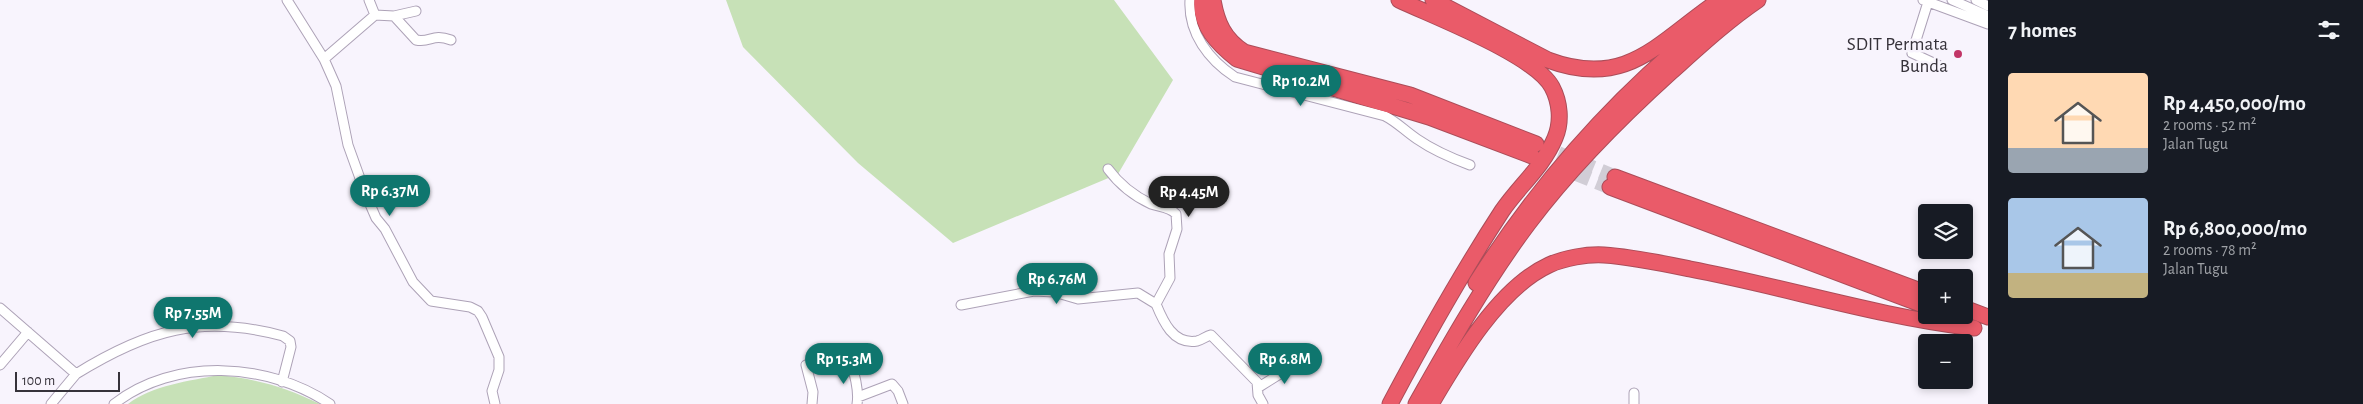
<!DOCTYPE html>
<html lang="en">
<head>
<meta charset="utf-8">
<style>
  :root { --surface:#171b24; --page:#20242c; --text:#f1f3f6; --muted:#9ea1a6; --accent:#0f766e }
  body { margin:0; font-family:"Alegreya Sans",sans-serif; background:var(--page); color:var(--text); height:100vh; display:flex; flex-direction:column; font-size:19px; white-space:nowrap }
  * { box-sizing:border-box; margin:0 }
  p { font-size:16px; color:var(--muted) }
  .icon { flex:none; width:28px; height:28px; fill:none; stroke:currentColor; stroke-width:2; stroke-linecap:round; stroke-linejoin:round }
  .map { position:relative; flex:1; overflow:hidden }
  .sheet { display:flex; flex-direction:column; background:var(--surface); width:375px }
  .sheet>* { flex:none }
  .controls { position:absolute; left:1918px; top:204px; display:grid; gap:10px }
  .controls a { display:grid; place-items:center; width:55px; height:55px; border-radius:5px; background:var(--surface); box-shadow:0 2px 8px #0003; font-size:25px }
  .scale { position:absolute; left:15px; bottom:12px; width:105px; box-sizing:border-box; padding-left:5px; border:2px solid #36323a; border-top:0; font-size:14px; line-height:18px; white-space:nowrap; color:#36323a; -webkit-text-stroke:4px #f8f4fd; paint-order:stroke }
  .price { position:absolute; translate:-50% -42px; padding:0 11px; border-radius:18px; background:var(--accent); color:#fff; font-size:16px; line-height:32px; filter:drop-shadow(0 1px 2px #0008) }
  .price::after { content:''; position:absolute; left:50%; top:30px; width:15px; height:11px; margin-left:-8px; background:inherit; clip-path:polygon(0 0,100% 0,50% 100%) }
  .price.selected { background:#222; color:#fff }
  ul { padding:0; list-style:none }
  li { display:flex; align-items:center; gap:15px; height:125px; padding:0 20px }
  li span { display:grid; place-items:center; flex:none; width:140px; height:100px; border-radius:5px; color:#555 }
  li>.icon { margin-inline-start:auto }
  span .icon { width:60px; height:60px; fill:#fffc; stroke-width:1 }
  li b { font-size:21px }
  h2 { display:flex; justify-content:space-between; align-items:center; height:60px; padding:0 20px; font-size:21px }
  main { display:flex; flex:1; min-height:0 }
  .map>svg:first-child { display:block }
  .green { fill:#c7e1b7 }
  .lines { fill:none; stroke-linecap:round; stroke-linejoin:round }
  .motorway-tunnel { stroke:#d1cdd6; stroke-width:15; stroke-dasharray:15 8; stroke-linecap:butt }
  .minor-casing { stroke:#ada2b7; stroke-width:11 }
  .motorway-casing { stroke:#ab4d59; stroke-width:17 }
  .minor { stroke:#fff; stroke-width:9 }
  .motorway { stroke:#ea5b69; stroke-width:15 }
  .poi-dot { fill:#c23567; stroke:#f8f4fd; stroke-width:2 }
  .labels { text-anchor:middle; stroke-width:5; stroke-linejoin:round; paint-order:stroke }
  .poi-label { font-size:19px; fill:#36323a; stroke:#f8f4fd; text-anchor:end }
</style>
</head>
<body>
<main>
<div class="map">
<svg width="1988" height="404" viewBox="0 0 1988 404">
  <rect width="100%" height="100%" fill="#f8f4fd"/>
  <path class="green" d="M726 0H1114L1173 80 1118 174 953 243 858 163 743 47Z
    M219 375C257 379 285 387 320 404H128C153 385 189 381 219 375Z"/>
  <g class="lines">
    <path class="motorway-tunnel" d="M1537 145 1615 177
      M1533 156 1610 187"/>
    <defs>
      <path id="minor" d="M287 0 324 59 336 86 348 145 366 195 376 218 385 229 413 282 431 301 470 307 478 311 482 317 499 357V370L492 391 495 404
        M1190 0C1188 33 1209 60 1235 77L1385 116C1397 122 1405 131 1417 139 1433 150 1451 158 1470 165
        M1923 0 1988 24
        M1952 0 1988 16
        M1976 0 1988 6
        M1928 2 1912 53 1938 65
        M375 15 394 16 416 11
        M394 16 416 40C431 43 432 33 451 40
        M324 59 375 15 369 0
        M1108 169C1119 184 1134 196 1151 204 1160 207 1170 207 1176 214L1177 229 1169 254 1170 278 1156 304C1163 321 1173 345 1197 341 1202 340 1206 336 1211 335L1257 382 1258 395 1263 404
        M961 305 1034 291 1054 292 1078 299 1138 293 1156 304
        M0 308 76 374 51 404
        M0 365 28 332
        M76 374C147 330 201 314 283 336L290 341 291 347 282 382
        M1259 387 1299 362
        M1634 393V404
        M858 397 892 384 898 391 903 404
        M114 404C174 357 268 362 330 404
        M812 404 813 392 806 365 815 362 848 361C855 369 859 393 857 404"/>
      <path id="motorway" d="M1202 0C1200 26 1218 44 1237 59L1429 117 1532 156
        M1213 0C1217 23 1224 39 1244 52L1410 95 1536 144
        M1433 0 1548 60C1628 90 1659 41 1720 0
        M1615 177 1926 293
        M1610 187 1926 306
        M1476 283C1545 174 1634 77 1738 0
        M1964 308 1988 317
        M1390 404C1425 338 1461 274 1502 211 1519 186 1543 167 1555 138 1562 122 1560 102 1552 87 1535 55 1435 17 1399 0
        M1416 404C1451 342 1486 280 1528 224 1570 168 1619 119 1671 72 1699 47 1727 21 1758 0
        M1431 404C1458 358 1499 288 1549 265 1564 258 1587 254 1604 255 1633 257 1661 263 1690 269 1785 287 1879 317 1974 328"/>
    </defs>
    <use href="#minor" class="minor-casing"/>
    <use href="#motorway" class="motorway-casing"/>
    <use href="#minor" class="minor"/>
    <use href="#motorway" class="motorway"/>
  </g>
  <circle class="poi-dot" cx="1958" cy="54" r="5"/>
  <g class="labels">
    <g class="poi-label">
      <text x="1948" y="50">SDIT Permata<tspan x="1948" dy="22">Bunda</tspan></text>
    </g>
  </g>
</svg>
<div class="controls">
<a><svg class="icon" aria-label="layers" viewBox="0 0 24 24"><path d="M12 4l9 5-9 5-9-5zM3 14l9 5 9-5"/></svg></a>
<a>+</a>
<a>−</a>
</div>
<div class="scale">100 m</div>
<b class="price" style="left:1301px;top:107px">Rp 10.2M</b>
<b class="price" style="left:390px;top:217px">Rp 6.37M</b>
<b class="price selected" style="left:1189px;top:218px">Rp 4.45M</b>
<b class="price" style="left:1057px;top:305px">Rp 6.76M</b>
<b class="price" style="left:193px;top:339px">Rp 7.55M</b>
<b class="price" style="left:844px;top:385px">Rp 15.3M</b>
<b class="price" style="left:1285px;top:385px">Rp 6.8M</b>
</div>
<section class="sheet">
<h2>7 homes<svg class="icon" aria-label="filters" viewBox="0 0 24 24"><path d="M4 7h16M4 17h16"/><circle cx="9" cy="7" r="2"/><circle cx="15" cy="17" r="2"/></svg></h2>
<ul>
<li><span style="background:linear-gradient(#ffd9b3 75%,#9aa5b1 0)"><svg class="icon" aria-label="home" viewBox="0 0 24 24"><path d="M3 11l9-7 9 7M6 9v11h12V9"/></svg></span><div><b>Rp 4,450,000/mo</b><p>2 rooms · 52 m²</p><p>Jalan Tugu</p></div></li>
<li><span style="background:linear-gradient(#a9c7e8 75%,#c2b280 0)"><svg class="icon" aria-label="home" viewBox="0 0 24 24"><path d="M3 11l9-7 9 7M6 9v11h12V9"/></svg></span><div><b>Rp 6,800,000/mo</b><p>2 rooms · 78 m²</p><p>Jalan Tugu</p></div></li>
</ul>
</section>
</main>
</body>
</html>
